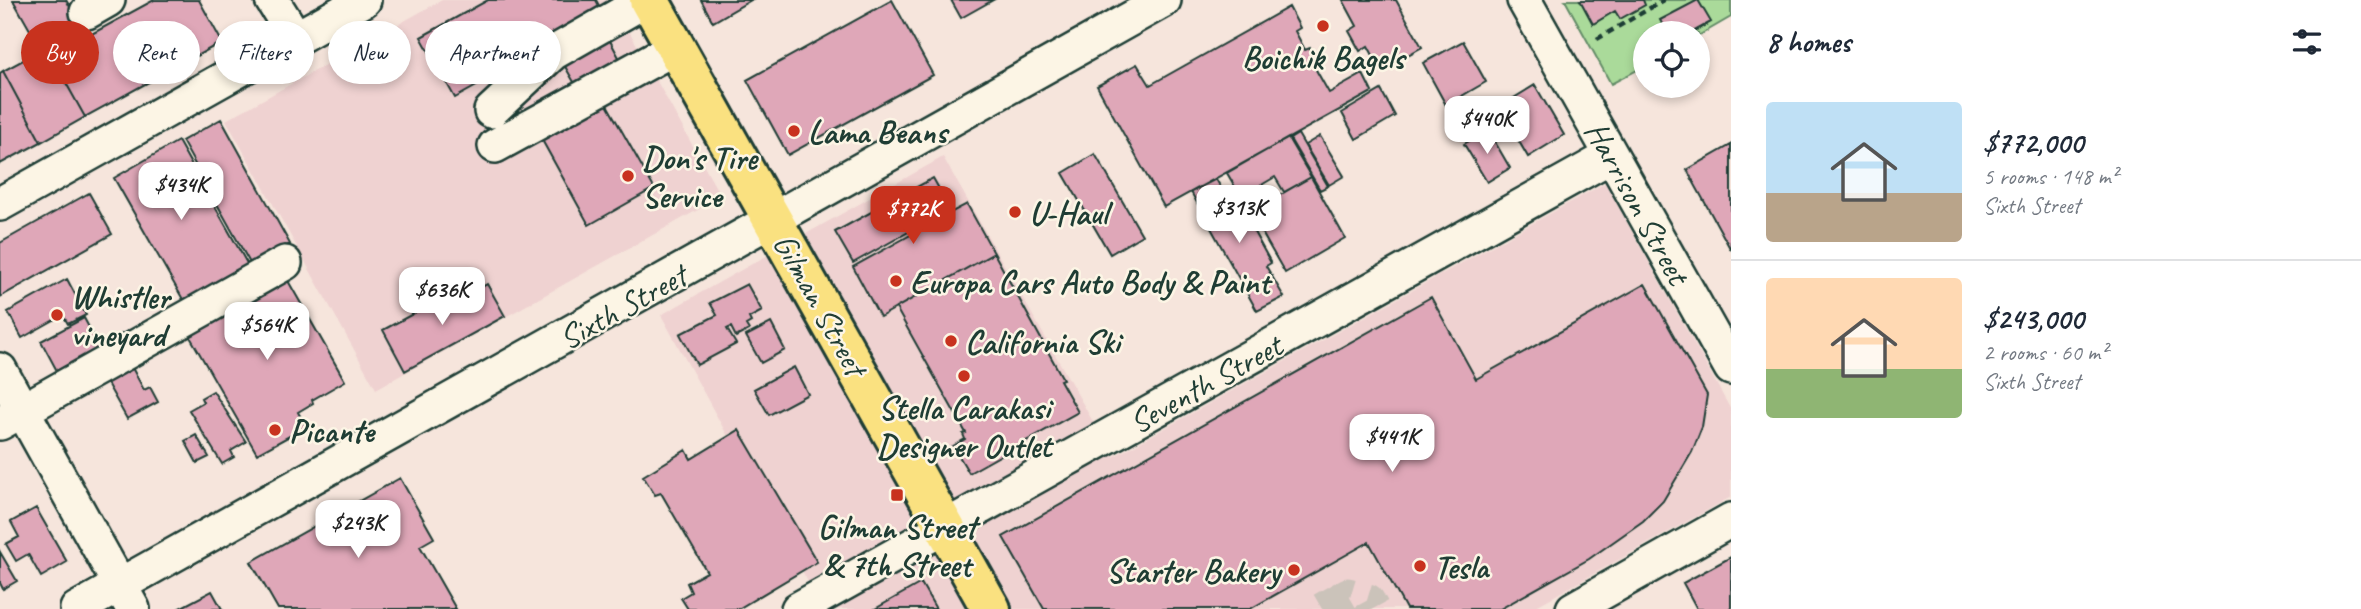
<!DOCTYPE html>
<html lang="en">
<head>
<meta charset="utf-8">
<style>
  :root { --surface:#fff; --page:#f6f6f7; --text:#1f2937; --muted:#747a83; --line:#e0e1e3; --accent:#c8321e }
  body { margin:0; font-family:Caveat,sans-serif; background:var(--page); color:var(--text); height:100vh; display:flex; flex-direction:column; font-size:26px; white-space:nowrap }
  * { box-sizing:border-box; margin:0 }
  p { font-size:23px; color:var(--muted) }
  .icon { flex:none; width:38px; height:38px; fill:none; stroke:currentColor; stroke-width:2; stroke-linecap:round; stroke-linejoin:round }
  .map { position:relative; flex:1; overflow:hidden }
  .drawer { display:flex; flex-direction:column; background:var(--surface); width:630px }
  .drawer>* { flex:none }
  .top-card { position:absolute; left:21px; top:21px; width:665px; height:63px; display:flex; gap:14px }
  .fabs { position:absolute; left:1633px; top:21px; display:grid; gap:14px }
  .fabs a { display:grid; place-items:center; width:77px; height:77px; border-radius:50%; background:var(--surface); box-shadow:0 4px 10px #0003; font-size:35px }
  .price { position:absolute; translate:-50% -60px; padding:0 16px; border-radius:14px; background:#fff; color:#222; font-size:23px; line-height:46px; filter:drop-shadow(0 2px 4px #0008) }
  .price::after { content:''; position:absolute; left:50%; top:42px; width:21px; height:16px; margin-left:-10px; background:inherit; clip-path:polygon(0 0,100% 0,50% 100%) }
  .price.current { background:var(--accent); color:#fff }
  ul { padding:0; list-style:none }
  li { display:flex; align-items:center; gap:21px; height:175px; padding:0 35px }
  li+li { border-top:2px solid var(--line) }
  li span { display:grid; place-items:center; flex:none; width:196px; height:140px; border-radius:7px; color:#555 }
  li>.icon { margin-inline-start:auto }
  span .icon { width:84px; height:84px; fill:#fffc; stroke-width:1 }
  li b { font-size:30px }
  h2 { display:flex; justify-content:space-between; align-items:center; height:84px; padding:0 35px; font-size:30px }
  .pill { padding:0 24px; border-radius:32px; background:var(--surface); box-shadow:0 4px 10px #0003; font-size:24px; line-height:63px }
  .pill.current { background:var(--accent); color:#fff }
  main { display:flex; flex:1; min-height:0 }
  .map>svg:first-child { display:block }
  .built { fill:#efd2d1 }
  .green { fill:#aada9a; stroke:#648c67; stroke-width:2 }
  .building { fill:#dfa7b8; stroke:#1f3d34; stroke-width:2 }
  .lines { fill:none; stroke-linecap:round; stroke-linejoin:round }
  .minor-tunnel { stroke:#cbc3ba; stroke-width:33; stroke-dasharray:33 17; stroke-linecap:butt }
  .minor-casing { stroke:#1f3d34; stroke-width:38 }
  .major-casing { stroke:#1f3d34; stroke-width:44 }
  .path { stroke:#1f3d34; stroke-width:4.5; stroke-dasharray:7 5; stroke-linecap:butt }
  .minor { stroke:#fcf5e5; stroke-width:33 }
  .major { stroke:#fae180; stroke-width:38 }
  .poi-dot { fill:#c8321e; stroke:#fcf5e5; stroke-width:2.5 }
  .labels { text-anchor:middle; stroke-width:5; stroke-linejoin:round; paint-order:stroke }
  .poi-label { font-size:33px; font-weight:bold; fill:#1f3d34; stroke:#fcf5e5; text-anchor:start }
  .street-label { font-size:33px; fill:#1f3d34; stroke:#fcf5e5 }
</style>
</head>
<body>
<main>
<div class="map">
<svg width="1731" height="609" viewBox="0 0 1731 609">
  <rect width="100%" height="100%" fill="#f6e5dc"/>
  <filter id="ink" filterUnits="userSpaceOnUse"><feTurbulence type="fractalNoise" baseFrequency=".0143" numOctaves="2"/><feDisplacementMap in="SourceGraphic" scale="14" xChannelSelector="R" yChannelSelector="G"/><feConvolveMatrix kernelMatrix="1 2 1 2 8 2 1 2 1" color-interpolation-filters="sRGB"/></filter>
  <g filter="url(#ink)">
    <path class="built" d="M442 0H612L721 197 376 389 226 120Z
      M943 157 1113 457 1605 183 1731 410V497L1531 609H823L661 315Z"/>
    <path class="green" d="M1565 0H1731V17L1698 36V33H1645V66L1611 84Z"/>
    <path class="building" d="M13 0H66L79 22 38 44Z
      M154 0H199L222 42 85 117 51 56Z
      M488 0H596L604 15 455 98 421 37Z
      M701 0H751L713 22Z
      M892 0 933 75 788 155 747 80Z
      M951 0H993L961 18Z
      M1343 0H1396L1422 47 1381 70 1368 46 1360 51 1349 31 1357 26Z
      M1580 0H1643L1645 5 1620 19 1615 11 1593 24Z
      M1698 0 1711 22 1691 33H1667L1660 20Z
      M1289 7 1300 28 1295 31 1305 50 1310 48 1320 65 1315 68 1329 93 1363 74 1372 92 1164 207 1097 86 1137 64 1150 85Z
      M608 37 622 63 578 89 563 63Z
      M1463 41 1486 82 1446 105 1423 63Z
      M51 56 85 117 41 142 3 71 25 59 30 68Z
      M3 71 41 142 0 164V73Z
      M1535 85 1564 135 1528 157 1499 107Z
      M1381 90 1395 116 1356 139 1342 113Z
      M601 94 654 188 589 225 537 131Z
      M221 119 290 244 251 265 182 141Z
      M1488 130 1510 168 1487 182 1464 144Z
      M1298 134 1328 186 1320 190 1290 139Z
      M1320 136 1344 176 1329 185 1305 145Z
      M1288 138 1311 177 1284 192 1275 177 1241 197 1227 173Z
      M178 141 249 267 185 303 114 178Z
      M1731 145V250L1687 170Z
      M1095 154 1142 235 1110 254 1063 173Z
      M1311 177 1345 238 1285 273 1250 212Z
      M933 178 952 212 967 204 994 253 880 317 853 267 914 233 912 230 853 263 835 232Z
      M1216 179 1233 209 1239 205 1271 263 1266 266 1284 297 1257 311 1191 192Z
      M89 193 112 234 0 297V243Z
      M994 253 1063 379 1060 380 1078 412 969 473 953 446 965 439 963 434 966 433 896 308Z
      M67 279 86 315 68 324 63 315 22 338 8 312Z
      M287 279 345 381 312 400 313 403 298 412 306 427 257 454 185 328Z
      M487 284 505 316 405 371 383 330 433 303 438 311Z
      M747 284 762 311 749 318 751 322 746 325 749 330 736 337 731 327 727 329 736 344 697 365 680 334 717 315 710 303Z
      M1645 284 1707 395 1702 427 1692 452 1663 501 1643 521 1589 559 1500 609H1406L1369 542 1250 609H1044L1003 537 1431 297 1476 379Z
      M84 318 100 348 57 371 41 341Z
      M771 323 785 350 761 363 746 336Z
      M130 364 144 390 150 387 158 402 127 419 104 378Z
      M794 367 808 394 769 415 754 389Z
      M213 391 246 442 231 451 234 457 222 464 189 410 203 402 201 398Z
      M739 430 817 562 738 609H688L681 598 691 592 687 583 707 572 661 493 655 495 643 476 686 450 691 459Z
      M196 435 209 457 197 463 185 441Z
      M400 478 434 538 420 546 456 609H278L251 562Z
      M36 508 67 562 41 577 28 554 16 561 6 544 19 537 11 522Z
      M0 552 17 581 3 589 0 583Z
      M1731 557V609H1697L1683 583Z
      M921 583 936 609H875Z
      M212 591 222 609H178Z"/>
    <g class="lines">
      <path class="minor-tunnel" d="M1322 609 1348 594 1368 600 1373 609"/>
      <defs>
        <path id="minor" d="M272 0 296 38
          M1524 0 1731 368
          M87 12 108 0
          M491 111 553 53 646 0
          M495 146 676 47
          M0 204 364 0
          M0 370 133 609
          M0 423 285 263
          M77 609 1164 0
          M798 609 1611 156
          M1573 609 1731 520"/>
        <path id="major" d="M649 0 991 609"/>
      </defs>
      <use href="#minor" class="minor-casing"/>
      <use href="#major" class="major-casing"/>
      <path class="path" d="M1597 39 1664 0"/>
      <use href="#minor" class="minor"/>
      <use href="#major" class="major"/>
    </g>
  </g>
  <g class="poi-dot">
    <circle cx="1323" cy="26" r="7"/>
    <circle cx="794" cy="131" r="7"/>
    <circle cx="628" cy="176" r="7"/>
    <circle cx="1015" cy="212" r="7"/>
    <circle cx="896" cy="281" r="7"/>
    <circle cx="57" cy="315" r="7"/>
    <circle cx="951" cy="341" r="7"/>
    <circle cx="964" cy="376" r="7"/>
    <circle cx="275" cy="430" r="7"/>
    <rect x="890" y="488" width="14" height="14" rx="3.5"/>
    <circle cx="1420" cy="566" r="7"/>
    <circle cx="1294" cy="570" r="7"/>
  </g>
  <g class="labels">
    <g class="poi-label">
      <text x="1323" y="69" text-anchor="middle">Boichik Bagels</text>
      <text x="808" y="143">Lama Beans</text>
      <text x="642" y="169">Don's Tire<tspan x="642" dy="38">Service</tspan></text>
      <text x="1029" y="224">U-Haul</text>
      <text x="910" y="293">Europa Cars Auto Body &amp; Paint</text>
      <text x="71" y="308">Whistler<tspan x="71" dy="38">vineyard</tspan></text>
      <text x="965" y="353">California Ski</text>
      <text x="964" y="419" text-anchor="middle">Stella Carakasi<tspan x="964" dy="38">Designer Outlet</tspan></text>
      <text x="289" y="442">Picante</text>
      <text x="897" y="538" text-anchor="middle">Gilman Street<tspan x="897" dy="38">&amp; 7th Street</tspan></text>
      <text x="1434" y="578">Tesla</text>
      <text x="1280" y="582" text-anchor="end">Starter Bakery</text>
    </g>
    <g class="street-label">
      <text transform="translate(1638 202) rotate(61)" y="12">Harrison Street</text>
      <text transform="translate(821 304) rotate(61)" y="12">Gilman Street</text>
      <text transform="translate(622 306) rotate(-29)" y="12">Sixth Street</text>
      <text transform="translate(1205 383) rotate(-29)" y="12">Seventh Street</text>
    </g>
  </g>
</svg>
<div class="fabs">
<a><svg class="icon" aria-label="locate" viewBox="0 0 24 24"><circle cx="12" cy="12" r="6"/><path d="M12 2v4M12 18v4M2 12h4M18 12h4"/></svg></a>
</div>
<b class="price" style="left:1487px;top:156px">$440K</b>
<b class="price" style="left:181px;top:222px">$434K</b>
<b class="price" style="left:1239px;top:245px">$313K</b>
<b class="price current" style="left:913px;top:246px">$772K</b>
<b class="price" style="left:442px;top:327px">$636K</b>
<b class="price" style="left:267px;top:362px">$564K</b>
<b class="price" style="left:1392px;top:474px">$441K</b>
<b class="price" style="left:358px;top:560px">$243K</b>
<div class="top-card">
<a class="pill current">Buy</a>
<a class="pill">Rent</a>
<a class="pill">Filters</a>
<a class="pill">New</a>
<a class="pill">Apartment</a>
</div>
</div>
<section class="drawer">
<h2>8 homes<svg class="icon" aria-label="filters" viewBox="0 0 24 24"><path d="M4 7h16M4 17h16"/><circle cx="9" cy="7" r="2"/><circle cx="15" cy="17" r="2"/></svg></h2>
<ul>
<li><span style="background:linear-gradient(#bfe0f5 65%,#b9a48a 0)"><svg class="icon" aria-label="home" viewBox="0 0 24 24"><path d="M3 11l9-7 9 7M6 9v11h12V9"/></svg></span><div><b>$772,000</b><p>5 rooms · 148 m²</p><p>Sixth Street</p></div></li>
<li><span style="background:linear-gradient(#ffd9b3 65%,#8fb573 0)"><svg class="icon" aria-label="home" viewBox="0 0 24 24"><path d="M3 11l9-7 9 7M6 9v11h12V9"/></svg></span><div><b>$243,000</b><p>2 rooms · 60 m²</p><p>Sixth Street</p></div></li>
</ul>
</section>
</main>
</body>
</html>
